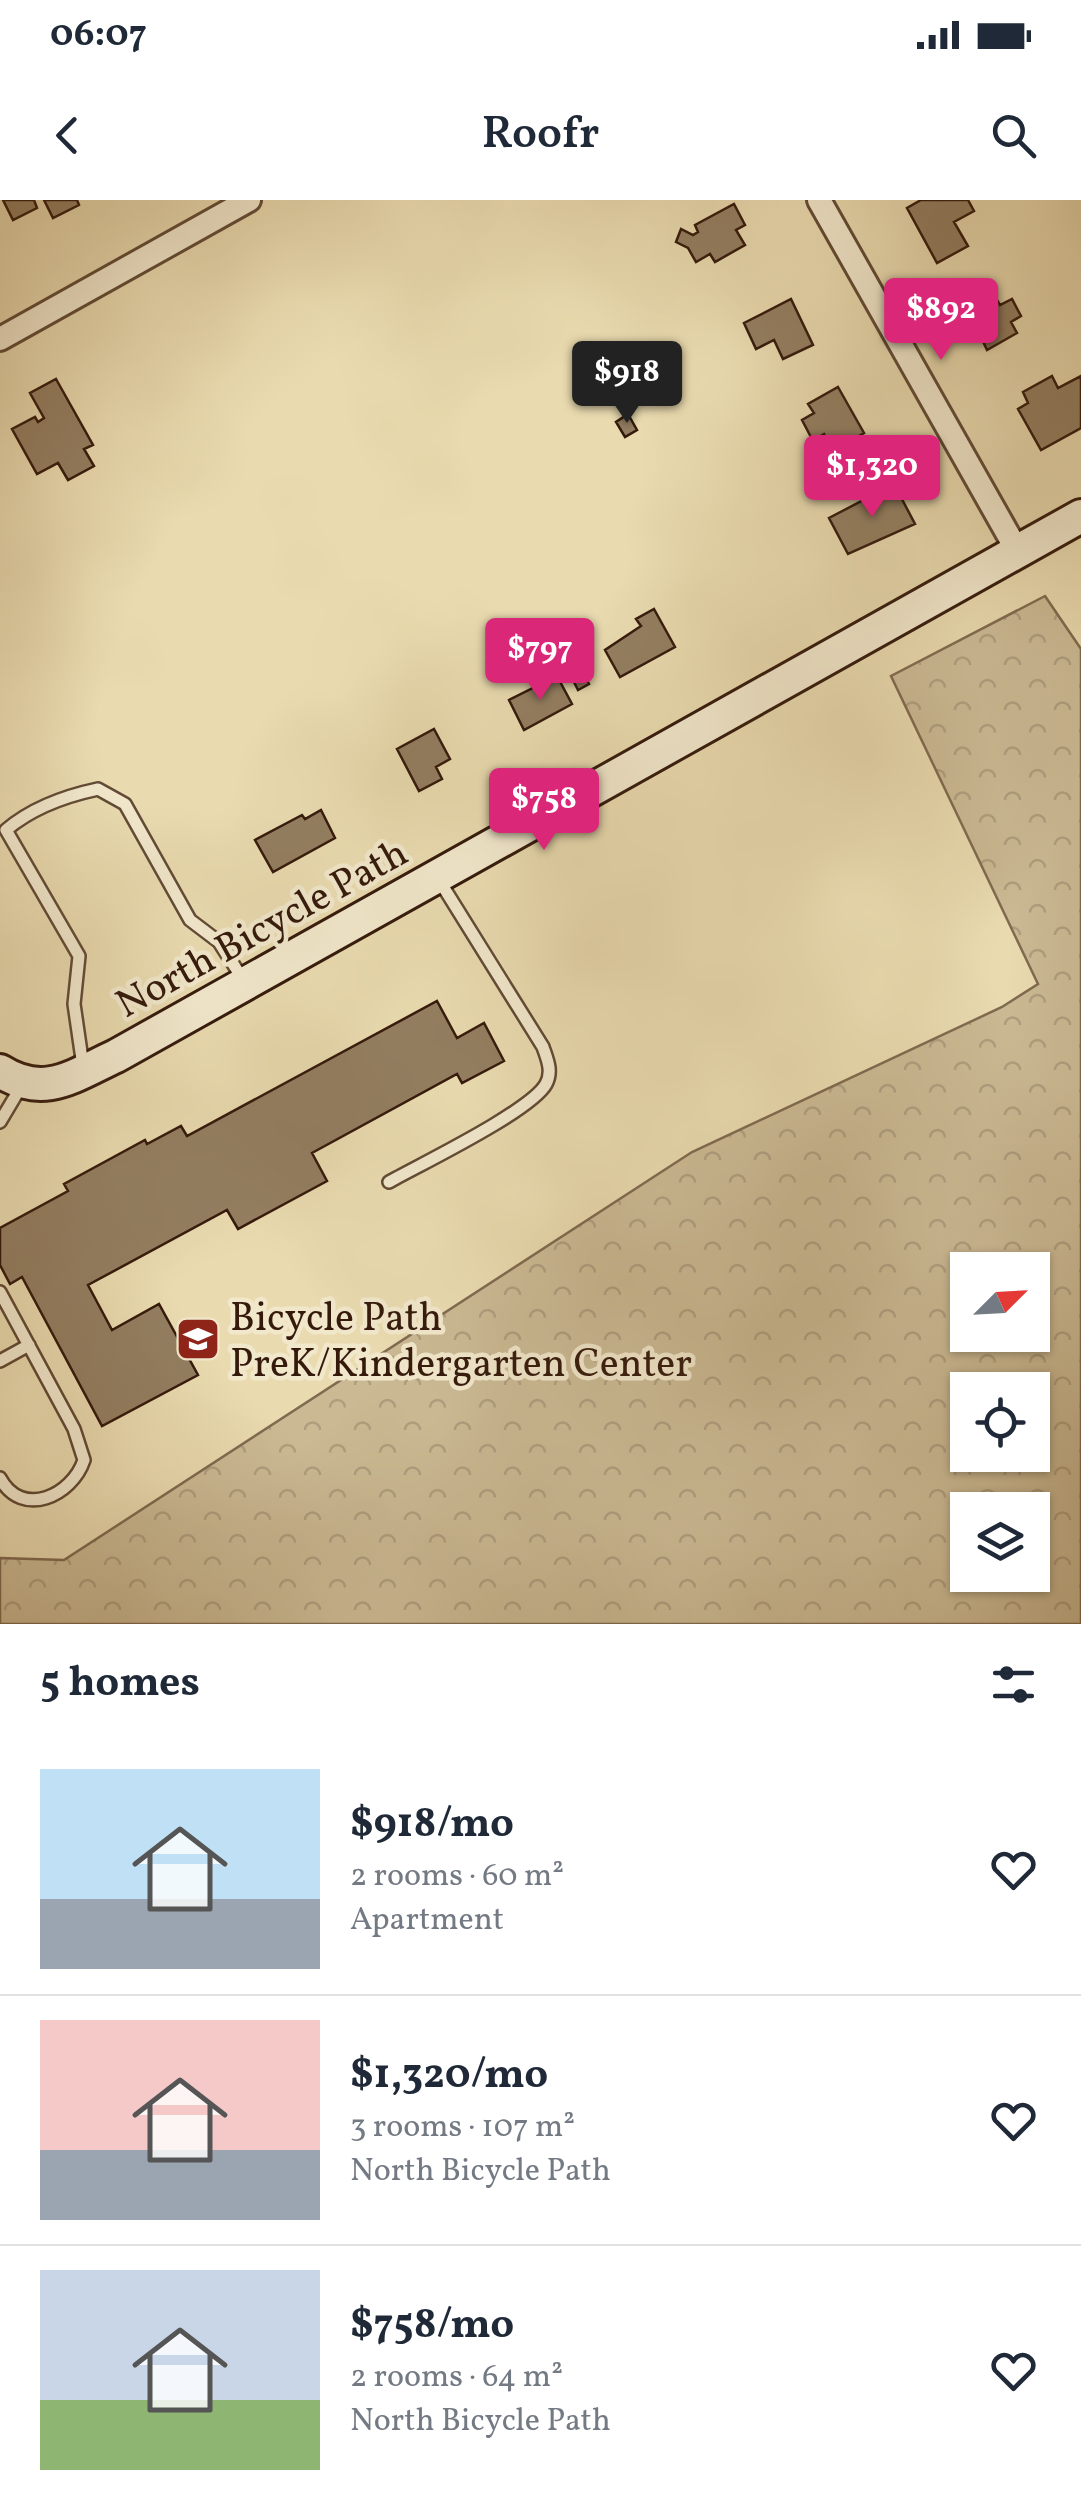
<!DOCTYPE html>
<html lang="en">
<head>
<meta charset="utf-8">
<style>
  :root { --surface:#fff; --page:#f6f6f7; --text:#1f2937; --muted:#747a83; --line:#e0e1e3; --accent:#db2777 }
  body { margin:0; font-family:Vollkorn,serif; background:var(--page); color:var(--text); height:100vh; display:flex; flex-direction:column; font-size:38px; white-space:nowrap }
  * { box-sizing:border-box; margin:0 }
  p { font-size:32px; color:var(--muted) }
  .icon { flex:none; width:55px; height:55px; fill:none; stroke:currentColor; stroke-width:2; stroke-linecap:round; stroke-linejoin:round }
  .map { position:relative; height:1424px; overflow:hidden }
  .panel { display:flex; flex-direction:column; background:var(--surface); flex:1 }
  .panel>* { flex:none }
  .needle { width:65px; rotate:66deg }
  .fabs { position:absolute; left:950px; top:1052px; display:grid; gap:20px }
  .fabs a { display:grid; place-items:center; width:100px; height:100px; border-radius:0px; background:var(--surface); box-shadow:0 2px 8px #0004; font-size:50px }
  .price { position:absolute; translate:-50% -85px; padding:0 22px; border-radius:10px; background:var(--accent); color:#fff; font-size:32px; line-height:65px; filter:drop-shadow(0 2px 5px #0008) }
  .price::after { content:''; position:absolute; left:50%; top:60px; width:30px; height:22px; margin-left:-15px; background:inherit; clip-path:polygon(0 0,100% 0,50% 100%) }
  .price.active { background:#222; color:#fff }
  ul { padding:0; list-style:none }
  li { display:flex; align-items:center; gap:30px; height:250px; padding:0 40px }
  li+li { border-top:2px solid var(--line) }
  li span { display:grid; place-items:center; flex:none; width:280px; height:200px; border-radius:0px; color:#555 }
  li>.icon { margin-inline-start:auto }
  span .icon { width:120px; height:120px; fill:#fffc; stroke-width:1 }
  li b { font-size:42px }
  h2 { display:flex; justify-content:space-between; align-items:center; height:120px; padding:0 40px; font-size:42px }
  .status { display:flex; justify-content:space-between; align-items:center; height:70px; padding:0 50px; background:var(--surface); direction:ltr }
  .status svg { height:28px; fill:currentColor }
  header { display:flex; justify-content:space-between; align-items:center; height:130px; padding:0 40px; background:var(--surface); font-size:45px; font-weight:600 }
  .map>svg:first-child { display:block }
  .forest { fill:url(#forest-crowns); stroke:#806a50; stroke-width:2.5; fill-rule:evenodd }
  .building { fill:#937e61; stroke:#351a0c; stroke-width:2.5 }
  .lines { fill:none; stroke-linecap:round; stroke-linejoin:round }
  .lane-casing { stroke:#624a35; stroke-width:16 }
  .street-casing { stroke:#624a35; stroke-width:28 }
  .secondary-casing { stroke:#351a0c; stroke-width:38 }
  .lane { stroke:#f1e7cb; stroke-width:11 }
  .street { stroke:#f1e7cb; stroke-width:22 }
  .secondary { stroke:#f1e7cb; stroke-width:32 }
  .labels { text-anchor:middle; stroke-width:9; stroke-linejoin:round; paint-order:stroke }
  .street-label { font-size:40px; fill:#351a0c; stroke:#f1e7cb }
  .poi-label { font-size:40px; fill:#351a0c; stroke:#f1e7cb; text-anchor:start }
</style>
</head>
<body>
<div class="status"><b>06:07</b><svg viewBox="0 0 49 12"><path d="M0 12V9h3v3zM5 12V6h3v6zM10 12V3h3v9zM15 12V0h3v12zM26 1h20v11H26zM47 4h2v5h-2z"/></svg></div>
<header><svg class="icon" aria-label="back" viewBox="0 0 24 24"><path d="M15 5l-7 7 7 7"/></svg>Roofr<svg class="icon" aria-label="search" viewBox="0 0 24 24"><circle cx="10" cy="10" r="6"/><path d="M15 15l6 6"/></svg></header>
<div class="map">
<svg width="1081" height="1424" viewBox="0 0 1081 1424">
  <defs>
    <pattern id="forest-crowns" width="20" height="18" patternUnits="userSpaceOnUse" patternTransform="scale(2.5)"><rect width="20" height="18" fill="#cab993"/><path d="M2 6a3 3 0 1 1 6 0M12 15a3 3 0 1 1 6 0" fill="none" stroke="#ae9e7e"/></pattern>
  </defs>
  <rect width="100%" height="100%" fill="#e9daaf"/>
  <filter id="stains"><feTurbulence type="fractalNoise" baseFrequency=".002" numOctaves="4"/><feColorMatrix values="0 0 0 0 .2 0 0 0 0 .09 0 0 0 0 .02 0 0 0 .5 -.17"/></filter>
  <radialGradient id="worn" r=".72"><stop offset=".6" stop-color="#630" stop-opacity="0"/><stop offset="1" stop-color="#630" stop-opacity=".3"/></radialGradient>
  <path class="forest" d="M1045 396 1081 449V1424H0V1358L64 1360 692 952 1002 807 1038 784 891 476ZM968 1070H1032V1135H968ZM968 1190H1032V1255H968ZM968 1310H1032V1375H968Z"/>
  <path class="building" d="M3 0H34L37 8 13 20Z
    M44 0H77L79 5 53 18Z
    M921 0H968L974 11 954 22 968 46 937 63 907 8Z
    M734 4 745 25 736 30 745 45 715 62 710 54 696 62 688 48 676 42 681 29 693 35 698 32 695 25Z
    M991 89 1000 105 1012 99 1021 116 1011 122 1017 133 987 150 965 103Z
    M791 99 813 145 783 159 774 140 756 149 744 123Z
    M1052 176 1058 188 1081 176V228L1041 250 1018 209 1028 203 1023 192Z
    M56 179 93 245 84 249 94 266 68 280 58 263 37 274 12 229 35 217 38 222 44 218 30 193Z
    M838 187 864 233 833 251 824 234 813 241 802 220 814 213 808 204Z
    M628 214 637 230 625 237 616 222Z
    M894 284 915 324 848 354 829 318Z
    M654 409 675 447 620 477 605 450 641 426 636 419Z
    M578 463 589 484 578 490 567 468Z
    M557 476 572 504 524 530 509 500Z
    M434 529 450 559 436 567 442 579 419 591 397 549Z
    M321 610 335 638 273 672 255 640 302 615 305 619Z
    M437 801 457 838 484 823 504 861 462 883 457 874 312 953 327 981 238 1029 227 1010 88 1085 112 1130 159 1104 198 1175 102 1226 22 1077 10 1084 0 1065V1028L68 991 64 984 145 940 147 944 181 926 187 936Z"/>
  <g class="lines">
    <defs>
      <path id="lane" d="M83 866 74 804 79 756 6 630C33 607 65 596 98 589L125 604 190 720 219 742 244 781
        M0 922 22 885
        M389 982C421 964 531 911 546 884 553 871 547 859 543 847L439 680
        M0 1092 74 1229 84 1260C72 1296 22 1319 0 1278
        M0 1161 29 1145"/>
      <path id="street" d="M819 0 1018 352
        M0 139 249 0"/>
      <path id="secondary" d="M0 871C44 899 73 876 116 856L1081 316"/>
    </defs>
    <use href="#lane" class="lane-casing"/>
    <use href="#street" class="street-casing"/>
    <use href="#secondary" class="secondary-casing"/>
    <use href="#lane" class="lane"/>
    <use href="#street" class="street"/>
    <use href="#secondary" class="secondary"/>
  </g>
  <defs>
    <symbol id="school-square" viewBox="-11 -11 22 22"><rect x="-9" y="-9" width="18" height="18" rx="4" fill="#8f2418" stroke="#f1e7cb"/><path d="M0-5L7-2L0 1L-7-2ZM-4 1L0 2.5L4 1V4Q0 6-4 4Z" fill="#fff"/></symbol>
  </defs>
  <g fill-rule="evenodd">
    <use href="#school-square" x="173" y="1114" width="50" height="50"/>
  </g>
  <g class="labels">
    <g class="street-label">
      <text transform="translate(261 727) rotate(-29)" y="14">North Bicycle Path</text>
    </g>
    <g class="poi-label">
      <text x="230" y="1130">Bicycle Path<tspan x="230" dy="46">PreK/Kindergarten Center</tspan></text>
    </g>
  </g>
  <rect width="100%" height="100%" filter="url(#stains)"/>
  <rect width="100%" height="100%" fill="url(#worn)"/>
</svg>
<div class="fabs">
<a><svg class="needle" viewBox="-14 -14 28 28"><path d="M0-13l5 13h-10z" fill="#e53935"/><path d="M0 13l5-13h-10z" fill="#747a83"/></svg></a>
<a><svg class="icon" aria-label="locate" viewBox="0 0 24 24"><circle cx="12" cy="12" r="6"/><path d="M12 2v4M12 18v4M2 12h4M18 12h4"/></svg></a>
<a><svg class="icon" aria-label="layers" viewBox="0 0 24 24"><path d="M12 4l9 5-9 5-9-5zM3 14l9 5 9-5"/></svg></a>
</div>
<b class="price" style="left:941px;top:163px">$892</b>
<b class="price active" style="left:627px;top:226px">$918</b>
<b class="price" style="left:872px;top:320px">$1,320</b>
<b class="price" style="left:540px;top:503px">$797</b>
<b class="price" style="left:544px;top:653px">$758</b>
</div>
<section class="panel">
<h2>5 homes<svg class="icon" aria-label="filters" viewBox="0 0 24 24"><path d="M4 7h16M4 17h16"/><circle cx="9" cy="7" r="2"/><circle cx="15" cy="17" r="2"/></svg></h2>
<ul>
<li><span style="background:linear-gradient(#bfe0f5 65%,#9aa5b1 0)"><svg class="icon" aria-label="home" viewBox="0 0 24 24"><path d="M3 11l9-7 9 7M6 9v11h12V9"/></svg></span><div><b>$918/mo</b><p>2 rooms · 60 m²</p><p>Apartment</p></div><svg class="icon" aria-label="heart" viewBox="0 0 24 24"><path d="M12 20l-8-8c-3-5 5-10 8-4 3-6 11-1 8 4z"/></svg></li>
<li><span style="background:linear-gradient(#f6c9c9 65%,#9aa5b1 0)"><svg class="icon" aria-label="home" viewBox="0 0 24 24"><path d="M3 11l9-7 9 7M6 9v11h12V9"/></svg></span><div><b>$1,320/mo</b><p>3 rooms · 107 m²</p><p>North Bicycle Path</p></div><svg class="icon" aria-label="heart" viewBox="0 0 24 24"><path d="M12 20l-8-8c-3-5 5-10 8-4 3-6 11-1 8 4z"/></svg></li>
<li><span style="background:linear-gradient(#c9d6e8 65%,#8fb573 0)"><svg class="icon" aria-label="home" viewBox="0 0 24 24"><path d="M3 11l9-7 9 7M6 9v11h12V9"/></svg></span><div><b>$758/mo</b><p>2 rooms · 64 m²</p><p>North Bicycle Path</p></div><svg class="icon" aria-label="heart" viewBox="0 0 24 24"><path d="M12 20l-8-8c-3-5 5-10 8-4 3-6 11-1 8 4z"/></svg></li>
</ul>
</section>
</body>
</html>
